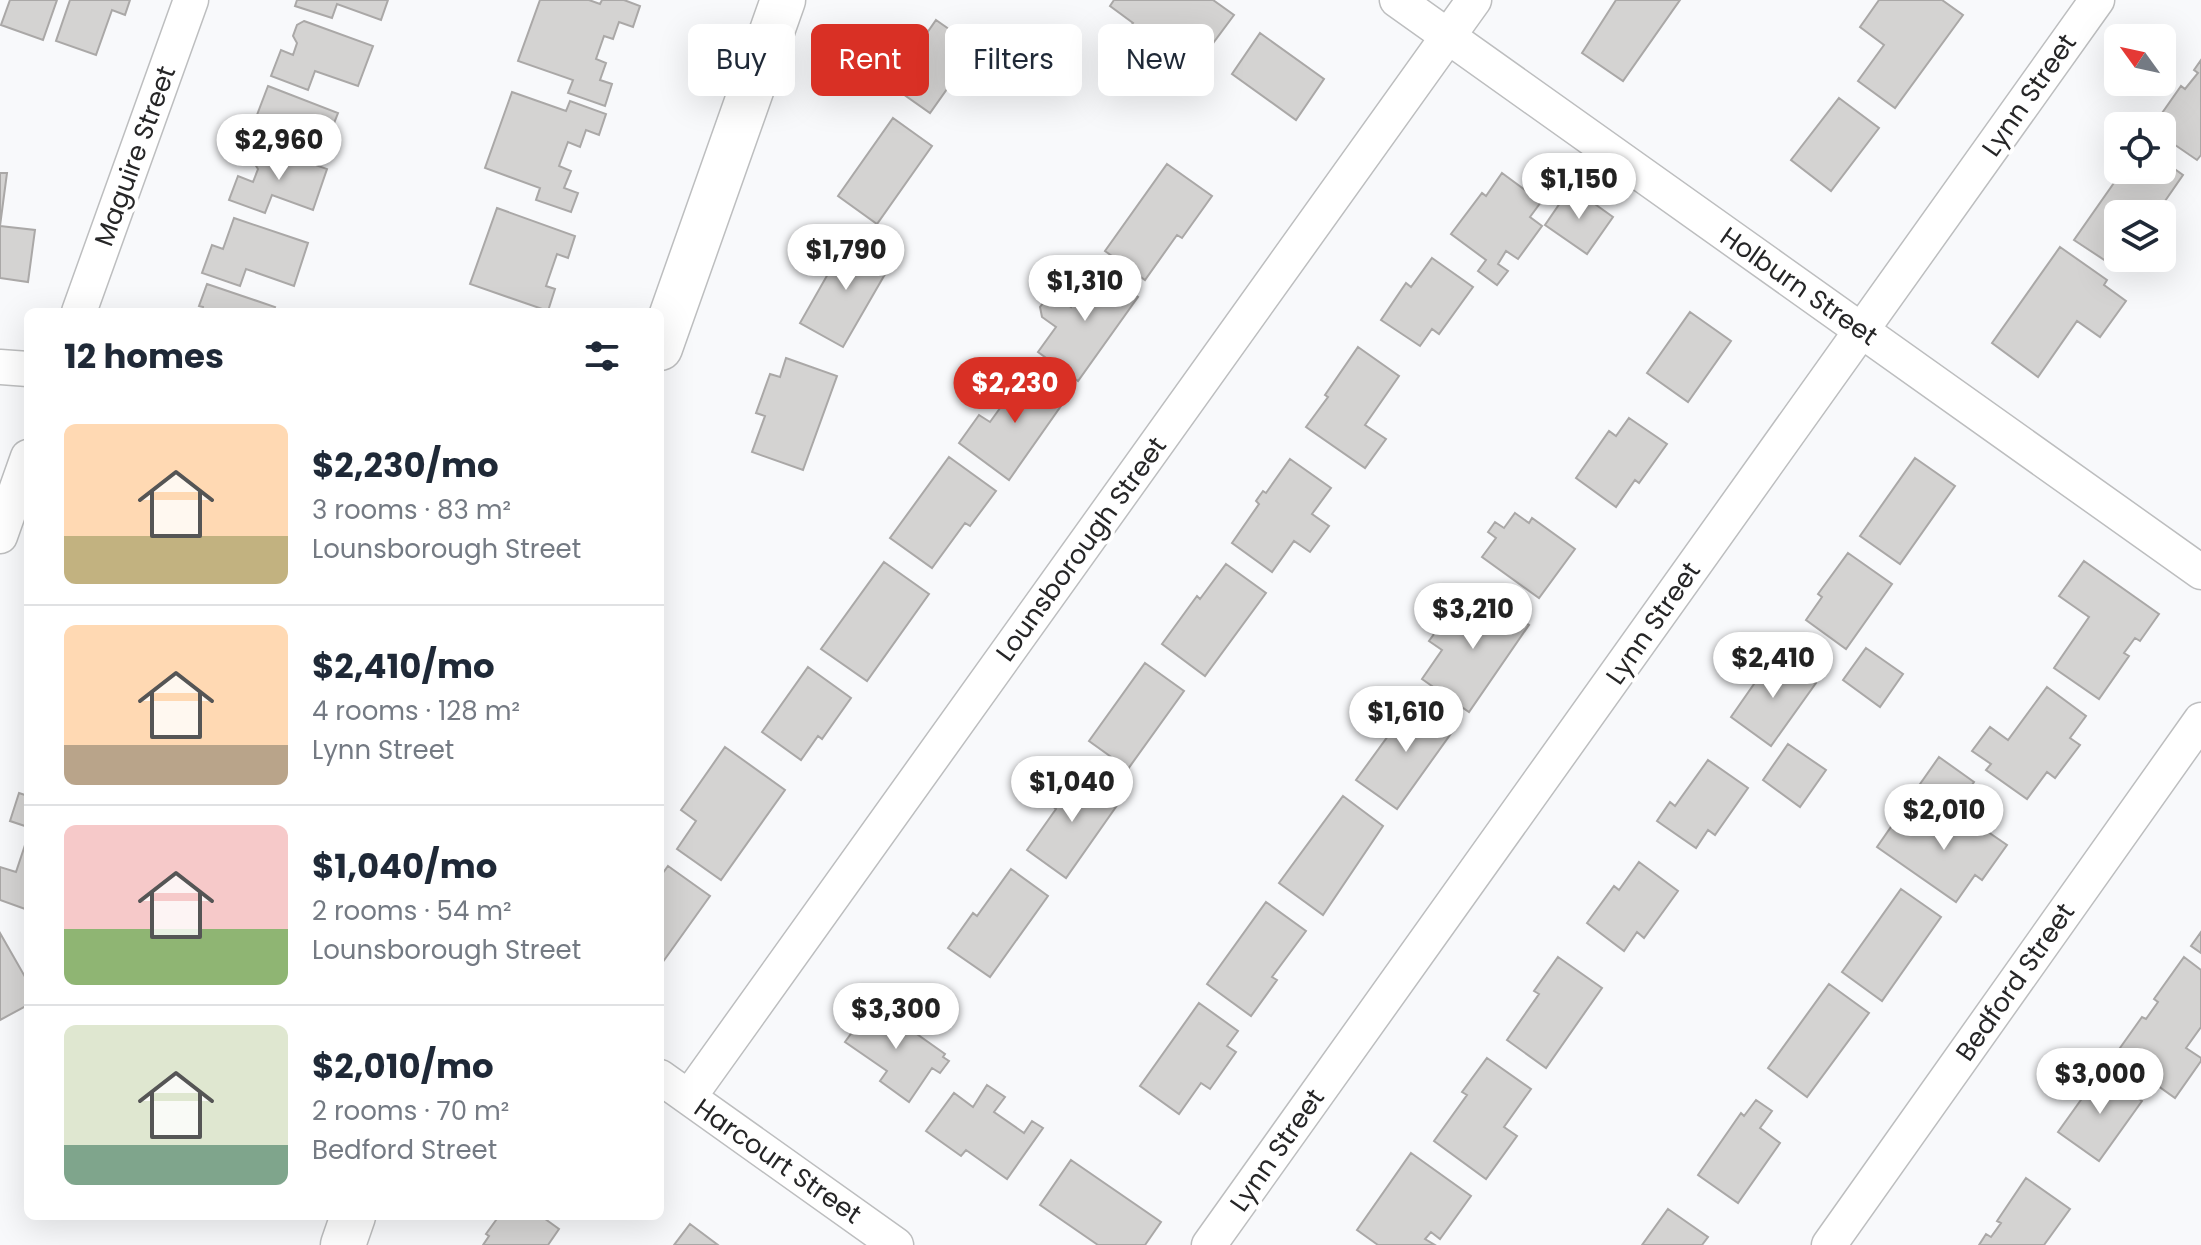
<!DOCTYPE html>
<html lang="en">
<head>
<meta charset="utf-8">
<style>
  :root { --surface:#fff; --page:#f2f2f3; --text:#1f2937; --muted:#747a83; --line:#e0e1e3; --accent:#d93025 }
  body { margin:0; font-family:Poppins,sans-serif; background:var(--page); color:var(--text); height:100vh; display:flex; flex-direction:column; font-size:30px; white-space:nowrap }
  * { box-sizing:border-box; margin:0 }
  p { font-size:26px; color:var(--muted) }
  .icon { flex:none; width:44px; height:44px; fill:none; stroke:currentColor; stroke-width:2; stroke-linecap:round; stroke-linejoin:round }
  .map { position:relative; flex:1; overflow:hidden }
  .panel { position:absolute; left:24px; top:308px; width:640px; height:912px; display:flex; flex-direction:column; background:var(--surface); border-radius:12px; box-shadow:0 8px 32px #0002 }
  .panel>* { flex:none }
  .top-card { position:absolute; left:688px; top:24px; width:760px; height:72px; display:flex; gap:16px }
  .needle { width:52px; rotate:303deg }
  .buttons { position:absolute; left:2104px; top:24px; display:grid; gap:16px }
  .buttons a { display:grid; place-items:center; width:72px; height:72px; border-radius:12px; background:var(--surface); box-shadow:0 8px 32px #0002; font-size:40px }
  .price { position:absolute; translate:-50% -68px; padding:0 18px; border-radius:28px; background:#fff; color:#222; font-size:26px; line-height:52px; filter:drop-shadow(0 2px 4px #0008) }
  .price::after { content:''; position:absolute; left:50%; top:48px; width:24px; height:18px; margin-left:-12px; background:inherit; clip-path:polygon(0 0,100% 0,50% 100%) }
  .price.active { background:var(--accent); color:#fff }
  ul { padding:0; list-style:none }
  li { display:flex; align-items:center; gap:24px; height:200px; padding:0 40px }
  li+li { border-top:2px solid var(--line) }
  li span { display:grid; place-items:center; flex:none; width:224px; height:160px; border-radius:12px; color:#555 }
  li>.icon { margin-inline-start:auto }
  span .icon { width:96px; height:96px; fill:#fffc; stroke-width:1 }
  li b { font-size:34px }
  h2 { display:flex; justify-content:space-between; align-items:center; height:96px; padding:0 40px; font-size:34px }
  .tag { padding:0 28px; border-radius:12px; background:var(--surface); box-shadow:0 8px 32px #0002; font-size:28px; line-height:72px }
  .tag.active { background:var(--accent); color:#fff }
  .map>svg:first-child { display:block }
  .building { fill:#d4d3d2; stroke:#aaa8a7; stroke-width:2 }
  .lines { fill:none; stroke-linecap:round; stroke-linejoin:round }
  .minor-casing { stroke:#bdbebf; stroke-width:37 }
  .secondary-casing { stroke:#bdbebf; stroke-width:47 }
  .minor { stroke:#fff; stroke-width:34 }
  .secondary { stroke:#fff; stroke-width:44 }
  .labels { text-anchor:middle; stroke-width:8; stroke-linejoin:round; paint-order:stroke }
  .street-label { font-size:26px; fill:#262627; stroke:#fff }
</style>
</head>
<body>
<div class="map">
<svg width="2201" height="1245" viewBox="0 0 2201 1245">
  <rect width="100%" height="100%" fill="#f8f9fb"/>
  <path class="building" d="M10 0H57L43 40 1 25Z
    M70 0H130L125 15 112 10 96 55 56 41Z
    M297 0H388L381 20 337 4 332 18 295 6Z
    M540 0H589L600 4 602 0H624L640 6 633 27 619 22 613 39 604 36 596 59 606 63 600 80 612 84 605 106 568 93 573 80 518 61Z
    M1114 0H1213L1234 15 1202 58 1177 40 1164 57 1128 30 1133 23 1110 6Z
    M1616 0H1680L1623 81 1582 53Z
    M1879 0H1942L1963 15 1895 108 1858 81 1884 45 1860 27Z
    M936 20 976 48 930 113 886 82 915 39 920 43Z
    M304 21 373 46 358 86 315 71 308 90 271 76 281 50 293 55 297 43 293 36 297 25Z
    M1260 33 1324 79 1296 120 1232 74Z
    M2201 60V155L2197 160 2162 136V126H2153L2181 86 2185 89 2198 73 2194 70Z
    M268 86 338 113 322 154 252 128Z
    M512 92 566 111 570 101 606 114 599 135 586 130 580 147 568 142 559 166 571 171 564 188 578 193 571 212 536 200 540 188 485 168Z
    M1839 98 1879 128 1831 191 1791 160Z
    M893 118 932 146 877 224 838 196Z
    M265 147 327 169 313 210 272 195 265 213 229 200 238 176 253 182 258 169 253 161 257 150Z
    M2162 160 2183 175 2156 214H2118V258H2125L2118 269 2074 240 2123 170H2162Z
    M1167 164 1212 196 1182 238 1177 235 1145 280 1105 251Z
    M0 173H7L0 226 35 230 28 282 0 278Z
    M1502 173 1541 202 1530 217 1542 226 1518 259 1506 251 1498 264 1508 271 1497 285 1478 271 1486 260 1451 234 1482 193 1486 196Z
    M1571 187 1613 217 1587 254 1545 225Z
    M497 208 575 236 568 258 557 254 546 286 555 289 548 311 470 284Z
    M234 218 308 243 294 286 246 269 240 286 202 273 212 245 223 249Z
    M849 237 892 262 843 347 800 323Z
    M2060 247 2107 280 2104 285 2126 301 2100 337 2077 321 2038 377 1992 343Z
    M1432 258 1473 287 1439 334 1432 329 1420 346 1381 320 1406 283 1411 287Z
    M1099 268 1138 297 1078 381 1038 352 1056 327 1042 317 1040 307 1047 298 1057 296 1071 307Z
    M207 284 275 307 273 312H202L203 307 199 306Z
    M1690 312 1731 341 1688 402 1647 373Z
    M1358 347 1399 376 1365 425 1386 439 1365 468 1306 427 1328 397 1325 395Z
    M786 358 837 376 803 470 752 452 765 416 756 413 770 374 780 377Z
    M1029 368 1068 396 1009 480 959 443 979 415 990 422Z
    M1629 418 1667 444 1639 483 1635 480 1616 507 1576 478 1609 431 1616 436Z
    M949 457 996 491 970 526 965 523 932 568 890 538Z
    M1915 458 1955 486 1900 564 1860 536Z
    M1290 459 1331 488 1312 514 1329 526 1310 552 1294 541 1272 572 1232 543 1259 504 1256 501 1263 491 1266 493Z
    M1515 513 1529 523 1532 518 1575 549 1539 598 1482 557 1496 538 1488 532 1495 522 1504 528Z
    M1848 553 1892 584 1846 649 1806 620 1822 597 1818 594Z
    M2084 561 2159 614 2140 641 2135 638 2124 653 2129 656 2099 699 2054 668 2089 617 2059 596Z
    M884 562 929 594 867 681 821 649Z
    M1226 564 1266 593 1205 676 1162 644 1197 596 1200 599Z
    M1483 593 1529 625 1469 712 1422 679 1442 650 1429 641 1447 616 1460 625Z
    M1866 648 1903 674 1880 707 1843 680Z
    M1775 654 1816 683 1771 746 1731 717Z
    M1145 663 1184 691 1128 769 1089 741Z
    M808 667 851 698 822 739 818 736 801 760 762 732Z
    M2047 687 2086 716 2070 738 2080 745 2055 778 2047 772 2027 799 1986 770 1991 764 1972 751 1990 727 2008 740Z
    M1415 699 1455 728 1397 809 1356 780Z
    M1788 744 1826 770 1800 807 1763 780Z
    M725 747 785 790 721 880 677 849 696 821 681 810Z
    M1939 757 1974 782 1948 819 1913 794Z
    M1708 760 1748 788 1715 835 1708 830 1696 848 1657 821 1670 802 1675 806Z
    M1070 770 1118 804 1066 878 1027 850 1056 809 1047 802Z
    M19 793 28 796V827L10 821Z
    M1343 796 1383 826 1323 915 1279 883Z
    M1959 812 2007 845 1982 880 1975 875 1956 902 1877 847 1900 814 1921 828 1925 822 1942 835Z
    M27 839H28V910L0 900V867L16 872Z
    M1639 862 1678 891 1644 938 1637 932 1624 951 1587 923 1614 886 1619 890Z
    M668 866 710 896 660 966V877Z
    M1011 869 1048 896 990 977 948 948 973 913 977 916Z
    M1901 889 1941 917 1882 1001 1842 972Z
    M1266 902 1306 931 1272 977 1277 980 1251 1016 1207 984Z
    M2201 932V953L2191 946Z
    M0 933 28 982V1005L0 1020Z
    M1558 957 1602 988 1546 1068 1507 1040 1539 994 1534 991Z
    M2184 957 2201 970V1027L2186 1048 2201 1058V1061L2175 1098 2115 1055 2142 1017 2146 1019 2158 1002 2154 999Z
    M1829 984 1869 1013 1807 1097 1768 1068Z
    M873 1003 945 1054 943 1057 949 1061 940 1073 932 1068 909 1102 880 1081 887 1071 845 1042Z
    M1199 1003 1238 1031 1227 1046 1236 1052 1210 1089 1201 1083 1179 1114 1140 1086Z
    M1487 1058 1531 1089 1504 1127 1517 1136 1486 1179 1434 1141 1467 1095 1462 1092Z
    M2101 1072 2142 1101 2099 1161 2058 1132Z
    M987 1085 1005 1097 994 1112 1024 1133 1032 1121 1043 1128 1007 1179 966 1150 961 1156 926 1131 954 1093 973 1107Z
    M1756 1100 1772 1111 1760 1128 1780 1143 1738 1203 1698 1175 1741 1113 1744 1116Z
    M1411 1153 1471 1196 1440 1239 1431 1232 1425 1239 1435 1245H1378L1357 1230Z
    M1071 1160 1161 1222 1145 1245H1098L1040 1205Z
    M2026 1178 2070 1209 2044 1245H1979L1986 1234 1991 1237 2001 1223 1997 1221Z
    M1668 1209 1708 1237 1702 1245H1642Z
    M499 1216H541L559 1229 548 1245H483L489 1236 486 1234Z
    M690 1224 718 1245H674Z"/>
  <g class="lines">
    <defs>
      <path id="minor" d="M1397 0 2201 572
        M79 312 191 0
        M0 367 28 369
        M0 536 28 457
        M660 1077 896 1245
        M689 1097 1474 0
        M1209 1245 2097 0
        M1829 1245 2201 720"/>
      <path id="secondary" d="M660 348 783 0
        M343 1245 353 1216"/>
    </defs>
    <use href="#minor" class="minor-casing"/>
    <use href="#secondary" class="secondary-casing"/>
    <use href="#minor" class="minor"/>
    <use href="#secondary" class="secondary"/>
  </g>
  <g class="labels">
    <g class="street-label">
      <text transform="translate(2029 95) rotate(-55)" y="9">Lynn Street</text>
      <text transform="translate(135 156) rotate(-70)" y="9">Maguire Street</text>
      <text transform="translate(1799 286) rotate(35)" y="9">Holburn Street</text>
      <text transform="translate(1081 549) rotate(-54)" y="9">Lounsborough Street</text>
      <text transform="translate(1653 623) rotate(-55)" y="9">Lynn Street</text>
      <text transform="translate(2015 982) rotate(-55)" y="9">Bedford Street</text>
      <text transform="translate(1277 1150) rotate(-55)" y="9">Lynn Street</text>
      <text transform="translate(778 1161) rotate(35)" y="9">Harcourt Street</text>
    </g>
  </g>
</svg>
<div class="buttons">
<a><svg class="needle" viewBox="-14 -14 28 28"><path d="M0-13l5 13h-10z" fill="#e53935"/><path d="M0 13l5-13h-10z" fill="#747a83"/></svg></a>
<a><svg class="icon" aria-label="locate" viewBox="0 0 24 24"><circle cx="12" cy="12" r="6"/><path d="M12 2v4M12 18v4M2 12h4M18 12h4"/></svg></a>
<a><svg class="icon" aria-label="layers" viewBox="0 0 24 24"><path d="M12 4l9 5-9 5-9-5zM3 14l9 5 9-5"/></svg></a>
</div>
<b class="price" style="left:279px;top:182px">$2,960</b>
<b class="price" style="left:1579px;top:221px">$1,150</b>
<b class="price" style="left:846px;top:292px">$1,790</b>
<b class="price" style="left:1085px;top:323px">$1,310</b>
<b class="price active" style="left:1015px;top:425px">$2,230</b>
<b class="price" style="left:1473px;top:651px">$3,210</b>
<b class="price" style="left:1773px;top:700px">$2,410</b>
<b class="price" style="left:1406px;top:754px">$1,610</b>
<b class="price" style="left:1072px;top:824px">$1,040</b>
<b class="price" style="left:1944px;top:852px">$2,010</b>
<b class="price" style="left:896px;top:1051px">$3,300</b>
<b class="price" style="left:2100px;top:1116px">$3,000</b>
<div class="top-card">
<a class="tag">Buy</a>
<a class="tag active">Rent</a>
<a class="tag">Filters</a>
<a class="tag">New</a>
</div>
<section class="panel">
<h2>12 homes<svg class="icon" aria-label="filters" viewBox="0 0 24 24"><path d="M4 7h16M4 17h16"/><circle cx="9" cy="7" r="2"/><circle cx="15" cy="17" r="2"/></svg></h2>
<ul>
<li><span style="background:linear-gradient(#ffd9b3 70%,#c2b280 0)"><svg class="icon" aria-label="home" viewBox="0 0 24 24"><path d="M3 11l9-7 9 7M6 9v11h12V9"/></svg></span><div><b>$2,230/mo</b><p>3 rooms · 83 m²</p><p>Lounsborough Street</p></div></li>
<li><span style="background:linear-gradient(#ffd9b3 75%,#b9a48a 0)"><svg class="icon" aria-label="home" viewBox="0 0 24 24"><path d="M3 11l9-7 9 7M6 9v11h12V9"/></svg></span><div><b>$2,410/mo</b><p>4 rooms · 128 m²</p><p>Lynn Street</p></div></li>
<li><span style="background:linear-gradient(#f6c9c9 65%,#8fb573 0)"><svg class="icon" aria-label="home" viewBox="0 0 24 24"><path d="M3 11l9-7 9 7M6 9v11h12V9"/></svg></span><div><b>$1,040/mo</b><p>2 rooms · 54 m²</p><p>Lounsborough Street</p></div></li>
<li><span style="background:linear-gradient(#dfe7d0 75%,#7fa58c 0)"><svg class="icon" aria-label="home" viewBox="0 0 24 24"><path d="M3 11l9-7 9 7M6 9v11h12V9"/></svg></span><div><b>$2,010/mo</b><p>2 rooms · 70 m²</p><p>Bedford Street</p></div></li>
</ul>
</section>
</div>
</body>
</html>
